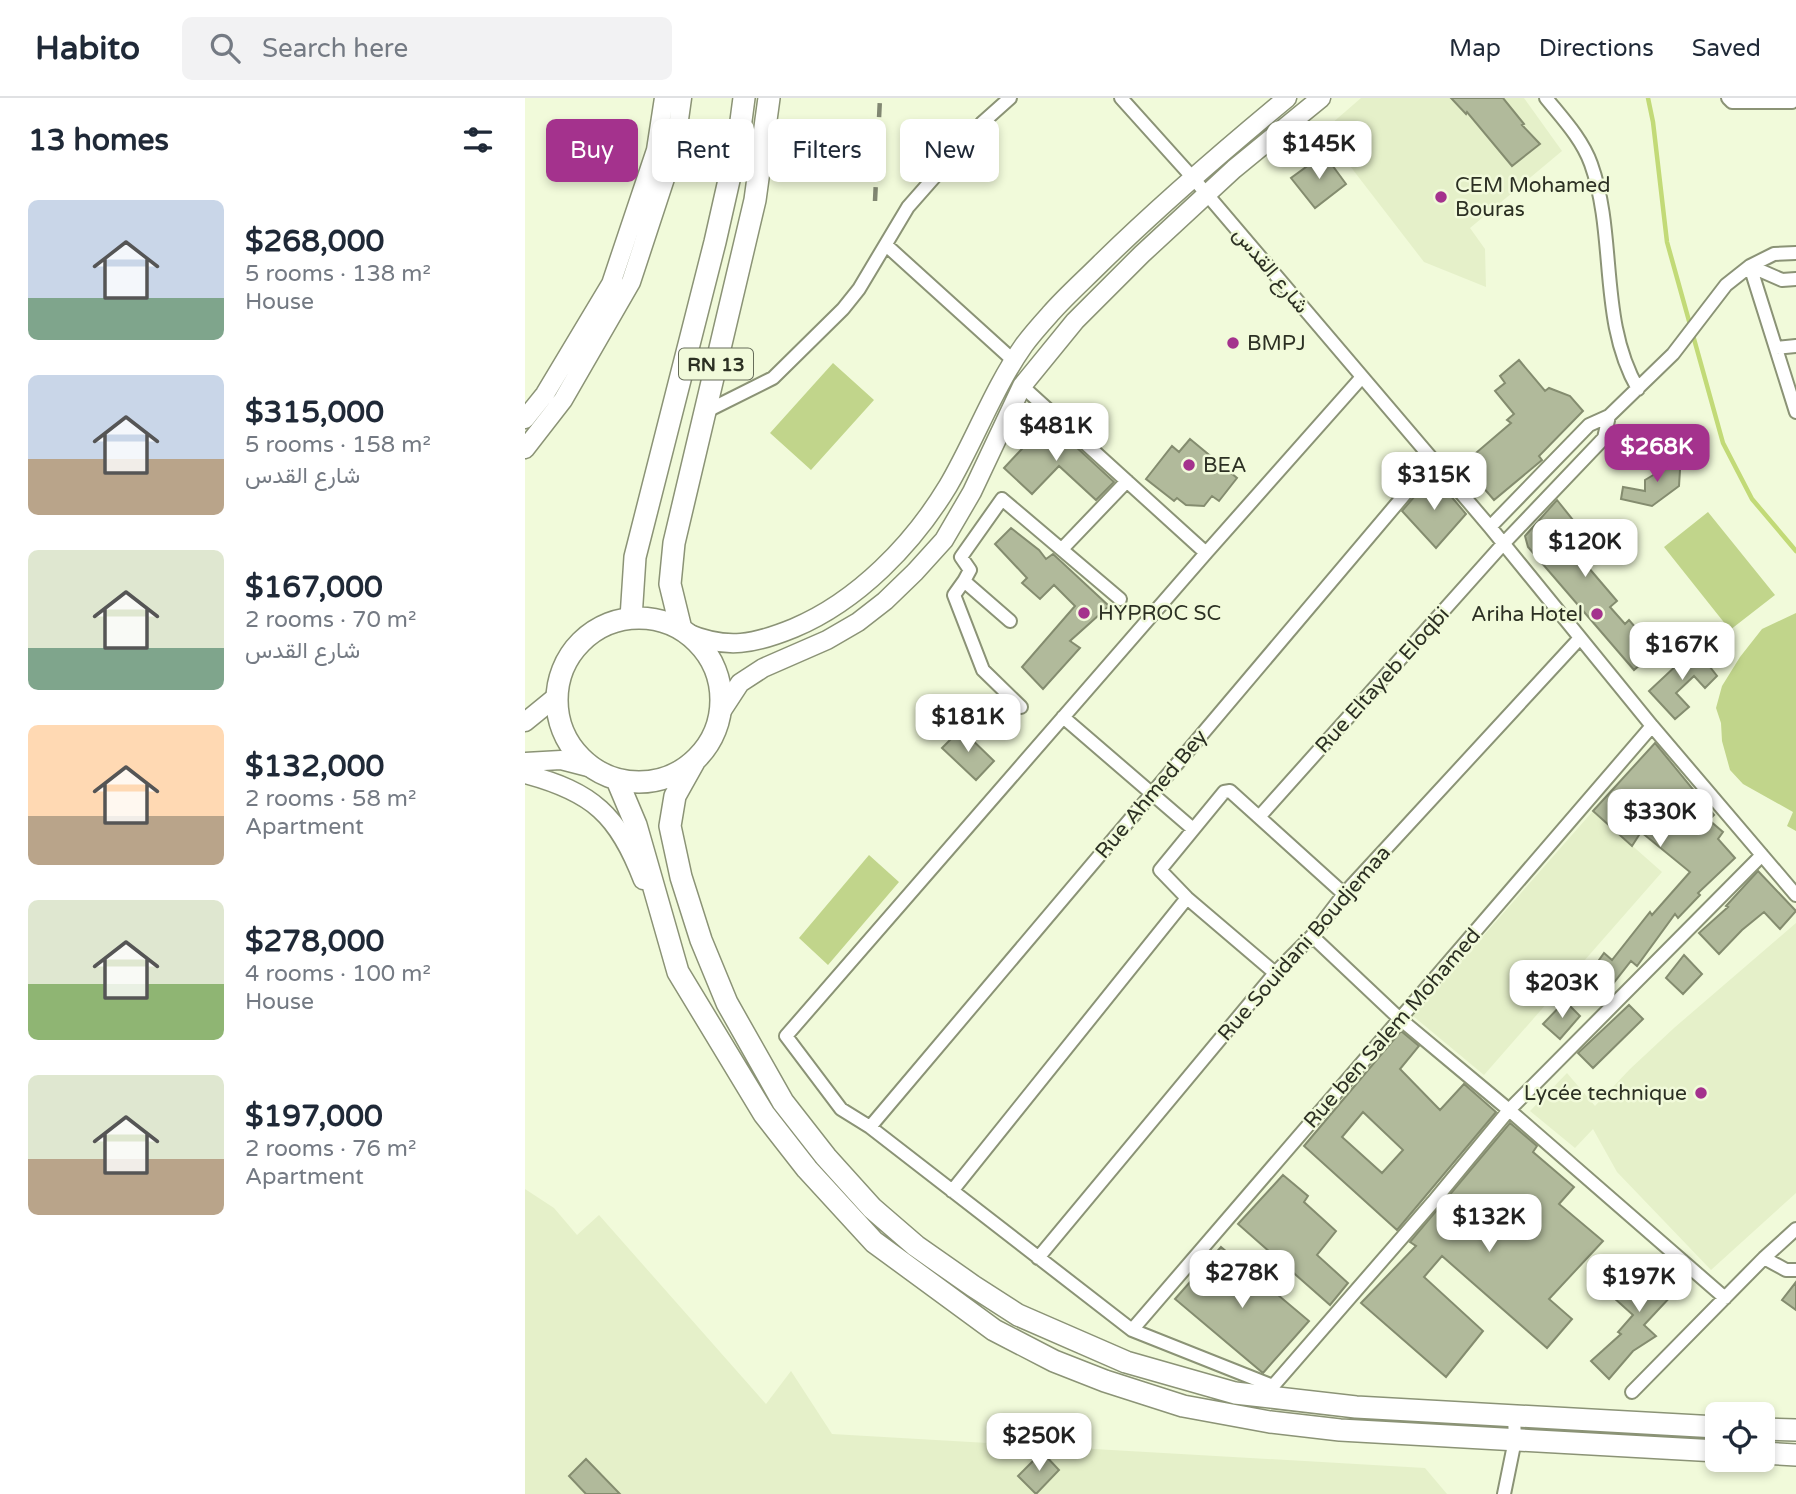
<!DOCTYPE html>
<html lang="en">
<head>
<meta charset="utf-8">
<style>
  :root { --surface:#fff; --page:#f2f2f3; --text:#1f2937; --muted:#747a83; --line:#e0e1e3; --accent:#a4328d }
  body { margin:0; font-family:"Varela Round",Vazirmatn,sans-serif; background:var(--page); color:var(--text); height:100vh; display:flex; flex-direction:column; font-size:26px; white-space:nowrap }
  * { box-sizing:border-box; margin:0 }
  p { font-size:23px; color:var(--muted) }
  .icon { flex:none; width:38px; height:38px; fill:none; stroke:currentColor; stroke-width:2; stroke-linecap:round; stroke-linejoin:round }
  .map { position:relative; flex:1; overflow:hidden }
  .sheet { display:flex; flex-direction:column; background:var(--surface); width:525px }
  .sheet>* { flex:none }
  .top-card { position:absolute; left:21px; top:21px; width:665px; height:63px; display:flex; gap:14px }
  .buttons { position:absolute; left:1180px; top:1304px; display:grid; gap:14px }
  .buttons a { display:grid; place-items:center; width:70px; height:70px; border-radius:10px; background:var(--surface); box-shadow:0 4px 10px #0003; font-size:35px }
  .price { position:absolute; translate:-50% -60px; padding:0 16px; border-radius:14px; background:#fff; color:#222; font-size:23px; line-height:46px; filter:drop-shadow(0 2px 4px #0008) }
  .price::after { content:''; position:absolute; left:50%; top:42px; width:21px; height:16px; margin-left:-10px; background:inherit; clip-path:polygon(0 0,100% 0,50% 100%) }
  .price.current { background:var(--accent); color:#fff }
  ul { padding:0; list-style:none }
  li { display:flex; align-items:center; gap:21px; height:175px; padding:0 28px }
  li span { display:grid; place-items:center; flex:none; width:196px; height:140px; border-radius:10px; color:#555 }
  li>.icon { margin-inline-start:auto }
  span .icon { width:84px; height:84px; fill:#fffc; stroke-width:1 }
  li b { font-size:30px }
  h2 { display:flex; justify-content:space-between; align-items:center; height:84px; padding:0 28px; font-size:30px }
  .tag { padding:0 24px; border-radius:10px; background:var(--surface); box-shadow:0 4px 10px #0003; font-size:24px; line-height:63px }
  .tag.current { background:var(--accent); color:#fff }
  header { display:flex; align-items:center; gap:42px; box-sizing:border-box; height:98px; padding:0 35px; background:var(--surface); border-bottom:2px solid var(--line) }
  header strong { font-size:33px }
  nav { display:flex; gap:38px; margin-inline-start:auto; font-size:24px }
  .search { width:490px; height:63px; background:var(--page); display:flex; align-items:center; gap:18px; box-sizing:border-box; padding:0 24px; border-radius:10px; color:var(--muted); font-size:26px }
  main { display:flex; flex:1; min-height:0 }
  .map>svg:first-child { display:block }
  .built { fill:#e5f0c9 }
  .green { fill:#c1d58b }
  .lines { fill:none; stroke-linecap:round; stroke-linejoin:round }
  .stream { stroke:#c2da77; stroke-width:4.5 }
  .building { fill:#b1ba9b; stroke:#848c6f; stroke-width:2; fill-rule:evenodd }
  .minor-casing { stroke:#8b9376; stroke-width:16 }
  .secondary-casing { stroke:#8b9376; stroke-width:21 }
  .trunk-casing { stroke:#8b9376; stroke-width:24 }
  .minor { stroke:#fff; stroke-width:12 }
  .secondary { stroke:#fff; stroke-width:18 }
  .trunk { stroke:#fff; stroke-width:21 }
  .rail { stroke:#818772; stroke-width:4.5; stroke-dasharray:14 7; stroke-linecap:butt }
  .poi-dot { fill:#a4328d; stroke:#f1fada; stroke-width:2.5 }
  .labels { text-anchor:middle; stroke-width:5; stroke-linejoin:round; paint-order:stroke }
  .shield { fill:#f1fada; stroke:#676d5a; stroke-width:2 }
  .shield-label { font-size:19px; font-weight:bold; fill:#2c3023 }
  .poi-label { font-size:21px; fill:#2c3023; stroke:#f1fada; text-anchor:start }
  .street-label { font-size:21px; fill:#2c3023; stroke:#f1fada }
</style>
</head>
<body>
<header>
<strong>Habito</strong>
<div class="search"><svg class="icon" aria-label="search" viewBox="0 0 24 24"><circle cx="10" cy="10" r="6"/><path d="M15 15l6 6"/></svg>Search here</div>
<nav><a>Map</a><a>Directions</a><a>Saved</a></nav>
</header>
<main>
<section class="sheet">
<h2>13 homes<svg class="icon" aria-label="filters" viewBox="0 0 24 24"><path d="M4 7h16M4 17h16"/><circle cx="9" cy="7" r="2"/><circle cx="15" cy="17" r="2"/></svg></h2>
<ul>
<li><span style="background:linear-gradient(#c9d6e8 70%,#7fa58c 0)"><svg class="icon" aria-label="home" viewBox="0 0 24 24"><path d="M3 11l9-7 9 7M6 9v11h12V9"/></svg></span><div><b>$268,000</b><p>5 rooms · 138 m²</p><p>House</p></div></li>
<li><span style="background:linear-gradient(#c9d6e8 60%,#b9a48a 0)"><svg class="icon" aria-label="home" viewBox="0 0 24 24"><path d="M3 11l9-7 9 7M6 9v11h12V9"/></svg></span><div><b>$315,000</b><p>5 rooms · 158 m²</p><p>شارع القدس</p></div></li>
<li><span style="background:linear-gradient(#dfe7d0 70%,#7fa58c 0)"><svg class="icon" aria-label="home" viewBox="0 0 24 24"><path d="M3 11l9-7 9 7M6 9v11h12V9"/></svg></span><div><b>$167,000</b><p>2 rooms · 70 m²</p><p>شارع القدس</p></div></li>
<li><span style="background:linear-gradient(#ffd9b3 65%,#b9a48a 0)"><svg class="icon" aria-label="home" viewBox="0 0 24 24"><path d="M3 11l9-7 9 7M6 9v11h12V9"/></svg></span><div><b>$132,000</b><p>2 rooms · 58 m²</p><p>Apartment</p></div></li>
<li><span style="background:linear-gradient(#dfe7d0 60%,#8fb573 0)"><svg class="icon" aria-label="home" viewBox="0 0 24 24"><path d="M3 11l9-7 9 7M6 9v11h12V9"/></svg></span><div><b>$278,000</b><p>4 rooms · 100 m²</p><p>House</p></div></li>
<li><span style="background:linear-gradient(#dfe7d0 60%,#b9a48a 0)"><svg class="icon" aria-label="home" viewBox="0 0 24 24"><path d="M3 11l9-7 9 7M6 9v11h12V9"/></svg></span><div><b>$197,000</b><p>2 rooms · 76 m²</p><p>Apartment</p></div></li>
</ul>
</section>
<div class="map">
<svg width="1271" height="1396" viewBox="0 0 1271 1396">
  <rect width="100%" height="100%" fill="#f1fada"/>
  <path class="built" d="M836 0H926L941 15 961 0 949 22 988 68 1015 46 997 27 999 25 978 0H999L1037 53 945 130 960 151 961 189 899 164 798 33Z
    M1068 713 1137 774 959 977 888 918Z
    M1271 825V1095L1186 1172 1092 1074 1068 1031 1050 1050 1005 1013 1042 975 1070 1008 1105 971 1149 930Z
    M0 1091 29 1110 52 1137 74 1117 241 1306 266 1273 307 1336 900 1370 922 1396H0Z"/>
  <path class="green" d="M308 265 349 302 286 372 245 335Z
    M1183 414 1250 497 1205 532 1139 449Z
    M1271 515V733L1262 728 1268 714 1218 686 1205 672 1197 643 1196 625 1191 610 1197 588 1215 559 1237 531Z
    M344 757 374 784 303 867 274 840Z"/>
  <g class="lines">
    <path class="stream" d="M1123 0 1128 24 1142 144 1198 345 1227 401 1271 453"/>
  </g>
  <path class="building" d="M926 0H978L999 26 997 27 1015 46 987 68 942 14 941 16Z
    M799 56 821 86 790 110 766 80Z
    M994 262 1020 293 1024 290 1045 298 1058 313 1014 358 1017 362 969 402 938 366 986 325 982 322 989 316 970 293 980 285 975 278Z
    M523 323 589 384 571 402 534 368 507 396 479 370Z
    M665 341 712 380 694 403 687 398 679 408 661 407 652 400 649 403 621 381 647 348 654 354Z
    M1141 356H1156L1154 388 1127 408 1096 401 1098 389 1120 393V382L1140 370Z
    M908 377 941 416 911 450 877 413Z
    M1032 402 1064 442 1073 434 1086 450 1063 469 1092 503 1085 509 1100 526 1104 522 1131 553 1109 572 1003 449 1000 438Z
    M486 430 514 452 521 461 528 456 584 508 545 543 555 550 518 591 497 569 550 508 529 487 515 501 497 485 502 480 470 446Z
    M1170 550 1192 578 1180 590 1169 578 1151 595 1164 609 1150 621 1124 593Z
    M436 631 469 663 451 682 417 650Z
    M1130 645 1189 717 1184 722 1198 734 1193 741 1210 760 1173 795 1175 797 1153 820 1150 816 1112 868 1106 863 1076 901 1057 886 1079 855 1087 862 1125 814 1127 817 1165 774 1116 734 1107 748 1068 713Z
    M1233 773 1271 813 1255 831 1239 814 1217 832 1194 856 1174 835 1203 809 1201 808Z
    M1159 857 1177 876 1158 896 1141 880Z
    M1040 903 1055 918 1035 941 1018 926Z
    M1104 907 1118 921 1068 970 1053 955Z
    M876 933 894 948 875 971 915 1012 939 986 971 1014 872 1132 779 1048ZM838 1014 878 1052 857 1075 817 1039Z
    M985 1025 1012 1048 1008 1054 1049 1089 1034 1106 1078 1143 1024 1201 1047 1221 1022 1250 917 1158 899 1179 958 1233 921 1279 836 1205 891 1148 885 1144Z
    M758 1077 783 1098 779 1104 811 1133 792 1157 823 1185 805 1207 713 1126Z
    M696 1149 784 1223 738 1275 650 1201Z
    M1132 1164 1140 1173 1151 1170 1162 1181 1119 1227 1131 1238 1108 1253 1084 1281 1066 1263 1096 1236 1093 1234 1108 1217 1088 1199Z
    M1271 1184V1212L1257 1202Z
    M517 1354 534 1372 511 1396 493 1378Z
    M61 1361 95 1396H61L44 1378Z"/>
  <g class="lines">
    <defs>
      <path id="minor" d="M596 0 668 80 965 429 1127 628 1271 797
        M1021 0C1038 21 1057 41 1066 66 1092 139 1073 222 1113 291
        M1203 0 1207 4H1267
        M361 147 489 263
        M1225 168 1271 314
        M1225 168 1257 182 1271 181
        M1251 250 1271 248
        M837 279 681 455 261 938 316 1011 345 1029 607 1232 748 1288 908 1104 984 1012 1237 757
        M497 288 681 455
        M180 314 248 280 318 211 334 191 383 109 457 25 485 0
        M965 429 1064 327 1084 318 1148 256 1201 187 1225 168 1249 156 1271 155
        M537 451 602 383
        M439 483 429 497 458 572 496 609
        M485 523 439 483 445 472 436 459 477 401 595 501
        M538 619 668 731
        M735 718 978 446 1079 340 1084 318
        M787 838 875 921 984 1012 1200 1200
        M750 875 662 800 635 772 699 694 705 693 819 796
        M345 1029 908 363
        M427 1093 662 800
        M513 1160 750 875 787 838 819 796 1055 540
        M1239 1160 1261 1172H1271
        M607 1232 1127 628
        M1107 1294 1239 1160 1271 1131
        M979 1396 990 1342 989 1318"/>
      <path id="secondary" d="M0 321 20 296 86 186 131 52 139 0
        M0 351 38 302 106 184 150 50 157 0
        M162 535C202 552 230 546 269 530 333 503 388 446 423 388 450 342 468 291 499 247 507 236 517 225 526 215 541 198 559 182 575 166 635 107 698 53 762 0
        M196 614 215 585 238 570 302 542 333 524 360 503 390 474 419 442 447 394 497 288 550 223 617 156 709 71 796 0
        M0 624 32 598
        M0 664 36 662 67 670
        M0 676C68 694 93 717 118 782"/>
      <path id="trunk" d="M106 520 110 459 190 144 214 38 219 0
        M32 602a82 82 0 1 1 164 0a82 82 0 1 1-164 0Z
        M156 531 145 486 149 445 230 102 244 0
        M169 664 150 698 145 728 156 779 176 842 202 905 258 1004 301 1059 347 1110 391 1148 448 1188 493 1217 601 1264 710 1295 831 1309 1192 1329
        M92 682 111 727 153 874 239 1016 282 1071 349 1144 469 1232 529 1263 580 1283 658 1308 745 1324 815 1332 1192 1353
        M1237 1331 1271 1332
        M1237 1355 1271 1357"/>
    </defs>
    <use href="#minor" class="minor-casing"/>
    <use href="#secondary" class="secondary-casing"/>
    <use href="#trunk" class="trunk-casing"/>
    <use href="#minor" class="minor"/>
    <use href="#secondary" class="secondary"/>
    <use href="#trunk" class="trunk"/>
    <path class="rail" d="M350 103 355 0"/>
  </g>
  <g class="poi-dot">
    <circle cx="916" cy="99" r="7"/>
    <circle cx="708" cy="245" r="7"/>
    <circle cx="664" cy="367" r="7"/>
    <circle cx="559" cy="515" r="7"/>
    <circle cx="1072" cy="516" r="7"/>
    <circle cx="1176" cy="995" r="7"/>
  </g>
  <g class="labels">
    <rect class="shield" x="154" y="250.5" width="74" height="31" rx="5"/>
    <g class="shield-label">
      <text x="191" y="273">RN 13</text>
    </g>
    <g class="poi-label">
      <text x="930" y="94">CEM Mohamed<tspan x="930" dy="24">Bouras</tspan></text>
      <text x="722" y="252">BMPJ</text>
      <text x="678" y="374">BEA</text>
      <text x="573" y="522">HYPROC SC</text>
      <text x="1058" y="523" text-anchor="end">Ariha Hotel</text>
      <text x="1162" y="1002" text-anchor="end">Lycée technique</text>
    </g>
    <g class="street-label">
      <text transform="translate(746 172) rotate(50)" y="7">شارع القدس</text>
      <text transform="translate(857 582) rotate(-48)" y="7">Rue Eltayeb Eloqbi</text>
      <text transform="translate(626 696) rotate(-50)" y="7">Rue Ahmed Bey</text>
      <text transform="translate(779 845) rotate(-49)" y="7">Rue Souidani Boudjemaa</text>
      <text transform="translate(867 930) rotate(-49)" y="7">Rue ben Salem Mohamed</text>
    </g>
  </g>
</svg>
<div class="buttons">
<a><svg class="icon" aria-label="locate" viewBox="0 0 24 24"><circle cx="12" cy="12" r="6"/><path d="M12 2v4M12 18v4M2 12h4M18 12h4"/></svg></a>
</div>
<b class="price" style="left:794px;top:83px">$145K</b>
<b class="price" style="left:531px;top:365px">$481K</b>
<b class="price current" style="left:1132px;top:386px">$268K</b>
<b class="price" style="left:909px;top:414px">$315K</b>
<b class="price" style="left:1060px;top:481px">$120K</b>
<b class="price" style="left:1157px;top:584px">$167K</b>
<b class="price" style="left:443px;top:656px">$181K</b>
<b class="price" style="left:1135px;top:751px">$330K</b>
<b class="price" style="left:1037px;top:922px">$203K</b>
<b class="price" style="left:964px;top:1156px">$132K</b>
<b class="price" style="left:717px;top:1212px">$278K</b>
<b class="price" style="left:1114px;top:1216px">$197K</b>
<b class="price" style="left:514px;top:1375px">$250K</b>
<div class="top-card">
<a class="tag current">Buy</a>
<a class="tag">Rent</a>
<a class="tag">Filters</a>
<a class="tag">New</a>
</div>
</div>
</main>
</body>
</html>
